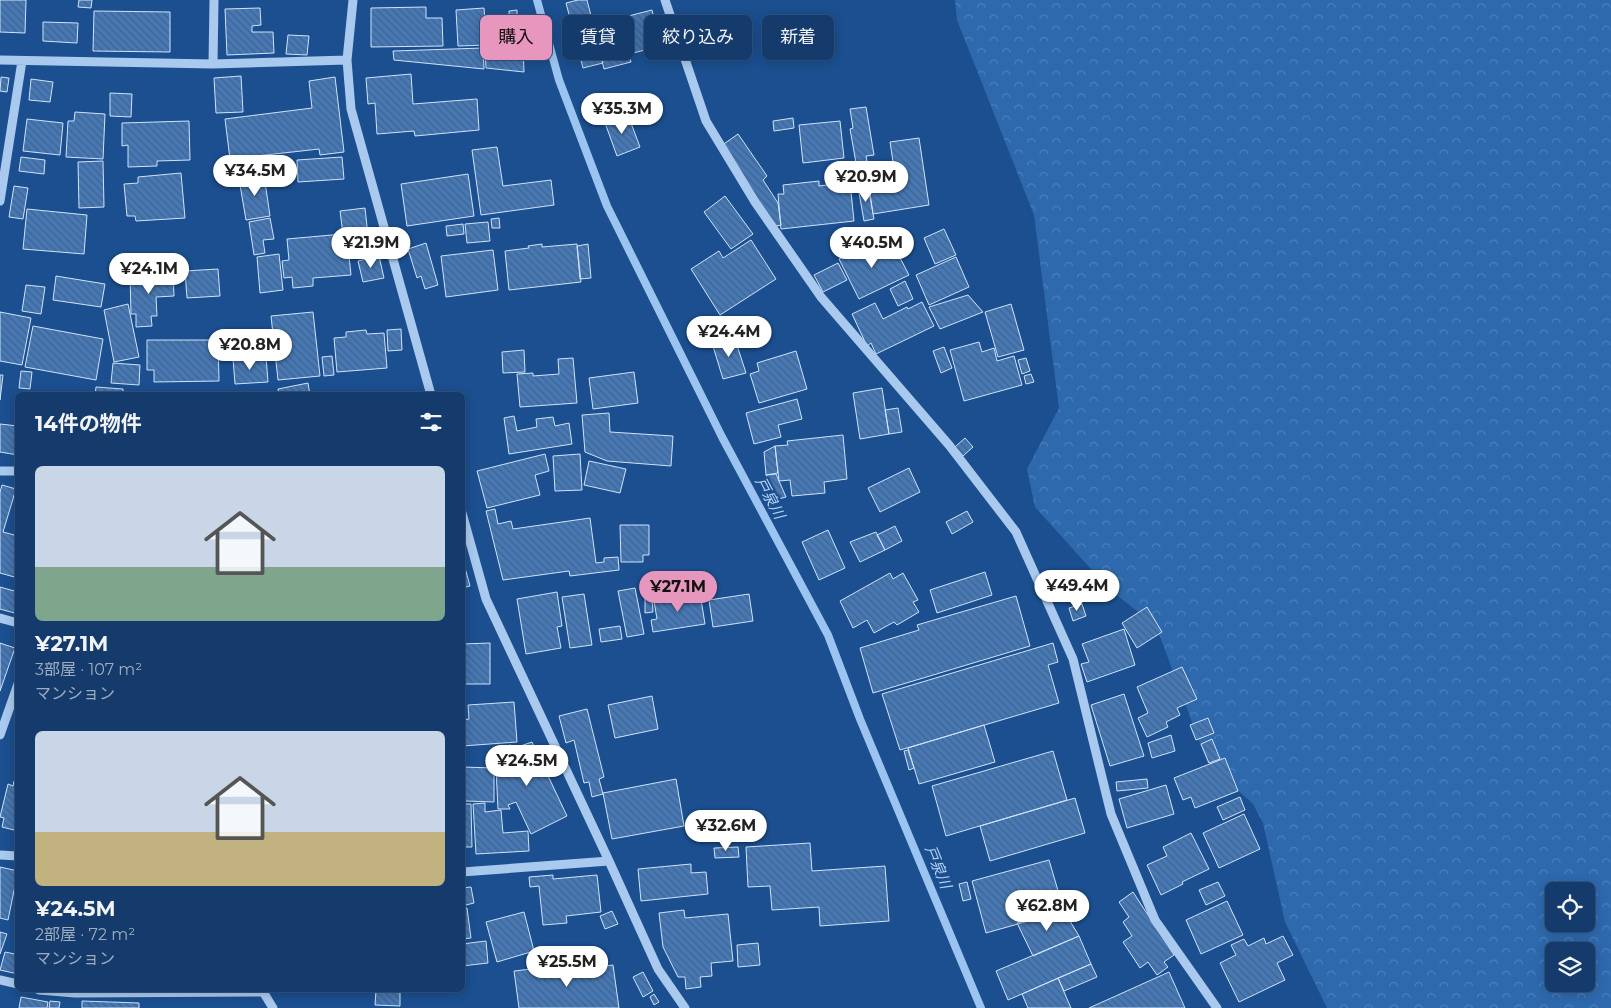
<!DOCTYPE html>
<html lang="ja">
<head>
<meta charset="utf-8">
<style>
  :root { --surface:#143b6b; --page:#1d4271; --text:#f1f3f6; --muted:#9dadc1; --line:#33557e; --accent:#e797bd }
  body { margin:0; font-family:Montserrat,"Noto Sans JP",sans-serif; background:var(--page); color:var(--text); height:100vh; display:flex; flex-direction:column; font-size:19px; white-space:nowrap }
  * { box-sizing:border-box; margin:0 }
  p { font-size:16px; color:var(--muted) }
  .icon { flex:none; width:28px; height:28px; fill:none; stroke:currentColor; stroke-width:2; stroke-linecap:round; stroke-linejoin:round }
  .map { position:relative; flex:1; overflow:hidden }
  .panel { position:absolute; left:15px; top:392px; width:450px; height:600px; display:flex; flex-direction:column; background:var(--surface); border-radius:8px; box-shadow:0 2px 12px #0003,0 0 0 1px var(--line) }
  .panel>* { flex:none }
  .banner { position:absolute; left:480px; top:15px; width:475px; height:45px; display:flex; gap:10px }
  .controls { position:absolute; left:1545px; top:882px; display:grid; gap:10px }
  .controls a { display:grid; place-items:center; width:50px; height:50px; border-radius:8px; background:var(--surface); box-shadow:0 2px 12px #0003,0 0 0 1px var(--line); font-size:25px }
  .price { position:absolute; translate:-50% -42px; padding:0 11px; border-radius:18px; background:#fff; color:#222; font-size:16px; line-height:32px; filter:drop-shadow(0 1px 2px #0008) }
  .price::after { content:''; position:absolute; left:50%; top:30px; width:15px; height:11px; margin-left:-8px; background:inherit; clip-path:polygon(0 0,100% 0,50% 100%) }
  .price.on { background:var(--accent); color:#111 }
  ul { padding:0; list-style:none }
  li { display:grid; align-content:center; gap:10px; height:265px; padding:0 20px }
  li span { display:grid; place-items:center; height:155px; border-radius:8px; color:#555 }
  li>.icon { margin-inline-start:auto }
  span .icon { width:90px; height:90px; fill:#fffc; stroke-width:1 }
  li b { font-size:21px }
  h2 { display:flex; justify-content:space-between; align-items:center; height:60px; padding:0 20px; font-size:21px }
  .pill { padding:0 18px; border-radius:8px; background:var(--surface); box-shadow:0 2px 12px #0003,0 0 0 1px var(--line); font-size:18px; line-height:45px }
  .pill.on { background:var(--accent); color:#111 }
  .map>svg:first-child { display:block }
  .forest { fill:url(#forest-crowns); fill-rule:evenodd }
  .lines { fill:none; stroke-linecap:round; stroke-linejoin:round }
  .stream { stroke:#9cc4f0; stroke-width:8 }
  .building { fill:url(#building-back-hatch); stroke:#cfe3fa }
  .minor { stroke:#a9c9ee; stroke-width:9 }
  .labels { text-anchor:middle; stroke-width:4.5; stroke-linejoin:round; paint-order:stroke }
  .water-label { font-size:15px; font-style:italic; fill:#b5d3f5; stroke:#1b4f8f }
</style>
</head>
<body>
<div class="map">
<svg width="1611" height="1008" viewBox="0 0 1611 1008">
  <defs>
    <pattern id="forest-crowns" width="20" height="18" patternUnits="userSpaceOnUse" patternTransform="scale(1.25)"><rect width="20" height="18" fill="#2e69ad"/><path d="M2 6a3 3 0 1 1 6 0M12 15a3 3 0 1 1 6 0" fill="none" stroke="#4d80b9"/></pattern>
    <pattern id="building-back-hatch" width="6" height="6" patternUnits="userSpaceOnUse" patternTransform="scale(1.25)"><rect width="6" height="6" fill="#4478b7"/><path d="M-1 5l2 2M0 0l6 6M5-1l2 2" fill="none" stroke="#486282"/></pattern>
  </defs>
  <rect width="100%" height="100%" fill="#1b4f8f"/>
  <path class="forest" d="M955 0H1611V1008H1327L1285 922 1263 823 1253 804 1207 762 1156 626 1109 589 1035 507 1027 469 1059 408 1034 215 957 20ZM1554 891H1586V924H1554ZM1554 951H1586V984H1554Z"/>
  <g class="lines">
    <path class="stream" d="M537 0 559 80 607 206 722 437 828 635 860 719 981 1008"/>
  </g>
  <path class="building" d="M0 0H26L25 33 0 32Z
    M79 0H92L91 8 78 7Z
    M578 0H587L603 63 583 68 566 3Z
    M426 7V18H442L443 46 371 47V8Z
    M260 8 261 25 252 26V32H273L274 53 227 55 225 9Z
    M484 8 487 45 458 46 456 10Z
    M517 10V23H522V44H491V25H504L503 18H509V11Z
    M652 10 661 46 629 54 631 62 604 69 593 25Z
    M94 11 170 12V52L93 51Z
    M43 22 78 23 77 43 43 41Z
    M288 35 309 36 307 55 286 54Z
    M523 47 524 72 486 68 485 49Z
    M483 48 484 69 394 60 393 51Z
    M411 74 413 104 477 99 479 130 415 136 414 131 377 134 375 103 368 104 366 78Z
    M241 76 243 112 216 113 214 78Z
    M1 77 9 78 7 92 0 91Z
    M335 77 344 152 320 155 319 149 230 159 225 119 312 108 309 81Z
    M31 79 53 82 50 102 29 100Z
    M110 93 132 94 131 117 110 116Z
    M866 107 874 155 866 156 867 161 856 163 850 129 853 128 850 109Z
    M75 112 105 114 103 159 66 157 68 121H74Z
    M628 115 640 147 617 156 605 123Z
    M793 118 794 128 774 131 773 121Z
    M27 119 63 123 60 155 23 151Z
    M189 121 190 160 157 161V166L128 167V145L122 146V123Z
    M840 121 844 158 803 163 799 125Z
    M738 134 767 176 763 180 778 203 781 225 776 226 721 146Z
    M919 138 929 205 873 214 868 179 895 175 890 142Z
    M497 147 503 186 551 180 554 205 481 215 472 150Z
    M21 157 45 160 44 174 19 171Z
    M342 157 344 179 298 182 297 160Z
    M103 161 104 207 79 208 78 162Z
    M181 173 185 218 136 221 135 216H127L124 184 138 183V177Z
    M468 174 474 216 407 226 401 184Z
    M264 175 270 216 246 220 239 179Z
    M819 181V186L850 182 854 221 781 229 778 194H784L783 185Z
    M14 186 28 188 23 219 9 217Z
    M868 186 874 219 864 221 858 187Z
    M725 196 753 234 731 249 704 212Z
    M365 208 370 254 349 256 351 275 313 278V286L293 288 292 277 284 278 282 261 289 260 287 239 343 234 340 211Z
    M27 209 87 215 84 254 23 249Z
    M270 218 274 239 263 240 265 253 254 255 249 222Z
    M499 218 500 228H492L491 219Z
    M488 222 490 241 467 243 465 224Z
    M463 224 464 234 447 236 446 226Z
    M944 229 956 255 935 264 924 238Z
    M751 240 776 279 720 315 691 269 719 251 723 258Z
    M877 240 886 258 897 252 909 275 859 299 839 259Z
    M426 243 438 285 425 289 421 276 417 278 408 249Z
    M542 244V247L577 244 581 282 509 290 505 251 529 248 528 246Z
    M588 244 591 278 580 279 577 246Z
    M493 250 498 290 446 297 441 256Z
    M279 254 283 290 260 293 257 257Z
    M379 256 384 278 363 282 358 261Z
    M956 257 969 287 929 305 916 275Z
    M838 263 847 280 823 292 814 275Z
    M218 269 220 296 187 298 185 271Z
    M173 273 174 296 156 297 157 316H151L152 326 136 327V314H131L130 275Z
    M56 276 105 284 101 307 53 300Z
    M905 281 913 299 898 306 890 289Z
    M26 285 45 287 41 314 22 311Z
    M968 295 983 312 940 329 929 307Z
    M922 302 934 326 876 354 871 343 867 346 852 314 875 303 883 319 907 307 908 309Z
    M128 304 139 357 114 362 104 310Z
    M1011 304 1024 350 998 357 985 312Z
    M0 312 31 318 22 365 0 361Z
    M313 312 320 376 278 380 271 316Z
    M33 326 103 339 96 380 25 367Z
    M401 329 402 350 388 351 387 330Z
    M366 330 367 334 384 333 387 368 337 372 334 338 346 337V332Z
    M734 336 746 373 723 379 712 343Z
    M147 340H218L219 381 154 382V370H147Z
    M979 342 982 352 994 348 997 361 1014 356 1022 385 964 401 950 350Z
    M944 347 952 368 941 373 933 351Z
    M524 350 525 372 503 373 502 352Z
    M796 351 807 389 759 403 750 374 759 371 757 363Z
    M332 356 334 375 324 376 322 357Z
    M266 357 268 382 235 384 233 359Z
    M573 358 577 403 520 407 517 374 533 373V376L559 374 558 359Z
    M1026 358 1030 371 1022 374 1018 360Z
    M113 363 140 365 139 385 111 383Z
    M21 371 32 372 30 389 19 388Z
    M634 372 638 403 593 409 589 378Z
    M1031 374 1034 382 1026 384 1024 376Z
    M0 375H3L0 400Z
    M308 383 310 395H279L278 389Z
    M96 387 123 389V395H95Z
    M882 388 889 434 860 439 853 393Z
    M797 399 802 419 778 425 781 437 754 444 746 413Z
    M898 408 902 432 889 434 885 410Z
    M609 413 610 432 673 436 671 466 607 461 585 452 582 415Z
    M514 416 517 431 537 427 536 419 553 417 555 426 569 423 572 444 509 454 504 418Z
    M0 424 18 426V455L0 452Z
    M843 435 847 479 824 482 825 493 792 496 790 480 779 481 775 446 788 445 787 441Z
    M965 438 973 447 963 456 955 447Z
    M775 446 778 473 766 475 764 452Z
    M545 454 549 471 535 475 540 495 487 508 477 471Z
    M580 454 582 490 555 491 553 456Z
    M589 461 626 469 620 493 584 485Z
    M909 468 920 492 880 512 868 488Z
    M776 474 786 497 778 499 766 475Z
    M2 485 16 489 3 532 18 536V578L0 573V492Z
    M495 509 498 524 511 521 513 529 590 518 596 563 604 562V558L618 557 619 570 570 576 569 571 503 580 486 511Z
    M967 511 973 522 952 534 946 522Z
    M620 525H649V555H643V562H621Z
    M895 526 902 541 885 550 877 535Z
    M828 530 845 568 819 580 802 542Z
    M876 532 885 550 860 562 850 542Z
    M462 557 470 586 462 588Z
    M985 572 992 595 937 613 930 590Z
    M890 573 893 579 903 573 918 600 913 602 919 612 897 625 894 622 874 633 867 620 853 628 840 601Z
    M0 587 18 592V614L0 609Z
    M635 588 644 634 627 637 618 591Z
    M557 592 562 626 557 627 561 648 526 654 517 599Z
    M700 593 705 624 653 632 651 620 657 619 654 601Z
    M584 594 592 645 570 648 562 597Z
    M645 594H652L653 612 645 613Z
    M749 594 753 621 713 627 709 600Z
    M1016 596 1030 646 873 693 860 648 919 630 917 625Z
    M1082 604 1086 616 1073 621 1069 608Z
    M1147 607 1162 632 1137 648 1122 623Z
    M620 626 622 639 601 642 599 629Z
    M1124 629 1135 665 1087 682 1081 664 1089 662 1082 644Z
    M0 643 15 648 0 691Z
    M490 643V684H462V644Z
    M1053 643 1058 662 1048 665 1059 703 900 750 882 694Z
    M1182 667 1197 699 1177 708 1180 715 1166 722 1168 727 1147 737 1138 718 1148 713 1137 687Z
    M1124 694 1144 756 1110 766 1091 705Z
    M652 696 658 729 615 738 608 705Z
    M514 702 517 742 462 746V720L469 719 468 705Z
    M587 709 604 777 599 779 603 794 592 797 589 782 584 783 574 740 566 743 559 716Z
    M1208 718 1214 733 1196 740 1190 725Z
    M984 725 995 762 919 784 908 748Z
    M1171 735 1175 751 1152 758 1148 743Z
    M1212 739 1220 759 1209 763 1201 744Z
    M532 742 567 816 531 834 516 802 508 805 510 809H498L495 748 511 745 512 749Z
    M908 750 914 768 909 770 904 751Z
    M1053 751 1067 800 946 836 932 786Z
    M1225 758 1238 791 1195 808 1191 797 1183 800 1174 778Z
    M462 767 494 768V802L465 801V795H462Z
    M676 779 684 826 612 839 603 793Z
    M1147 779 1148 788 1117 791 1116 782Z
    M14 781H18V831L2 827 4 818 0 817 8 784 13 786Z
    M1166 785 1174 814 1127 828 1119 799Z
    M1240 797 1245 810 1223 820 1217 807Z
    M1075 798 1085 833 990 861 980 826Z
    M485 803V812L501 810 503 833 528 831 529 851 476 854 473 804Z
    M462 804H471L472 847H462Z
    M1244 814 1260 849 1219 868 1203 833Z
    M1191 833 1209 869 1182 882 1183 884 1161 895 1147 865 1167 856 1163 847Z
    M810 843 812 871 885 866 889 921 820 926 819 907 772 910 770 886 748 887 746 847Z
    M738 847 739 857 715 858 714 848Z
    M1049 860 1064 911 986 933 972 881Z
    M691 864V873L706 872 708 894 641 901 638 869Z
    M0 867 18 871 8 920 0 918Z
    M553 875V879L597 875 601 912 566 916 567 923 543 925 539 886 530 887 529 877Z
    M967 882 971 899 963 901 959 884Z
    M1218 882 1225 896 1206 905 1199 890Z
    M471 887 474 903 462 906V888Z
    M1133 892 1174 955 1164 962 1168 967 1157 975 1148 962 1140 968 1123 942 1132 936 1123 922 1129 917 1119 902Z
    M1227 901 1243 935 1201 954 1186 920Z
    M462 908H467L471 938 462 939Z
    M684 910 685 918 728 914 733 961 711 963 712 976 700 977 701 987 686 989 685 977H678L663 947 659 913Z
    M612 911 618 924 605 929 600 916Z
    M1064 911 1079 936 1033 956 1017 923Z
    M524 912 534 951 497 962 486 922Z
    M0 932 7 934 0 954Z
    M1079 936 1091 964 1008 1000 996 971Z
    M1283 936 1293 955 1277 963 1285 980 1239 1002 1220 963 1236 955 1231 945 1244 939 1248 946 1264 938 1266 944Z
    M486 941 488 963 462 966V944Z
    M758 943 760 965 738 967 737 945Z
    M17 950 18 974 0 970 5 952 15 954Z
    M569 963 570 970 613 965 619 1008H519L514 971 540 968 541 975 548 974 547 966Z
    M1091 964 1097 977 1064 991 1058 978Z
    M643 972 653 991 643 997 633 977Z
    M1169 972 1185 1008H1089Z
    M1058 978 1071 1008H1028L1022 994Z
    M376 990H400V1006L375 1005Z
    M654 994 659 1002 654 1005 650 997Z
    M21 997 48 1002 47 1008H19Z
    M50 1001 60 1002 59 1008H49Z
    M82 1001 139 1003V1008H82Z"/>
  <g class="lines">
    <path class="minor" d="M353 0 347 60 351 109 431 395
      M665 0 706 121 755 202 821 297 949 445 1016 532 1073 659 1111 814 1155 920 1217 1008
      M0 60 213 64 347 60
      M213 64 214 0
      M0 201 22 61
      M0 471H18
      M462 513 486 599 609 861 658 969 685 1008
      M0 618 18 623
      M0 735 18 684
      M0 855 18 856
      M462 872 609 861
      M0 980 18 984
      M39 990 75 993 263 992
      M262 990 273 1008"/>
  </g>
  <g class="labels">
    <g class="water-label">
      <text transform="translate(770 498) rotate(62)" y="5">戸泉川</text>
      <text transform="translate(938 867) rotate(68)" y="5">戸泉川</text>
    </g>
  </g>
</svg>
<div class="controls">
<a><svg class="icon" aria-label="locate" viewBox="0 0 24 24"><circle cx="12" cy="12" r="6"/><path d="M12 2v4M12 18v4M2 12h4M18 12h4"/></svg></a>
<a><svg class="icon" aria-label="layers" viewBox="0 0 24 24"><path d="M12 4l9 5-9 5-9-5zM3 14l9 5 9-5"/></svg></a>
</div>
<b class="price" style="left:622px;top:135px">¥35.3M</b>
<b class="price" style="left:255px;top:197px">¥34.5M</b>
<b class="price" style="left:866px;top:203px">¥20.9M</b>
<b class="price" style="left:371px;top:269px">¥21.9M</b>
<b class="price" style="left:872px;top:269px">¥40.5M</b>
<b class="price" style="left:149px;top:295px">¥24.1M</b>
<b class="price" style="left:729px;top:358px">¥24.4M</b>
<b class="price" style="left:250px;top:371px">¥20.8M</b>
<b class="price" style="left:1077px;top:612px">¥49.4M</b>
<b class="price on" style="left:678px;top:613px">¥27.1M</b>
<b class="price" style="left:527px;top:787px">¥24.5M</b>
<b class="price" style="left:726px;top:852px">¥32.6M</b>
<b class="price" style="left:1047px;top:932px">¥62.8M</b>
<b class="price" style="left:567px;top:988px">¥25.5M</b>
<div class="banner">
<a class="pill on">購入</a>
<a class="pill">賃貸</a>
<a class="pill">絞り込み</a>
<a class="pill">新着</a>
</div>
<section class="panel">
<h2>14件の物件<svg class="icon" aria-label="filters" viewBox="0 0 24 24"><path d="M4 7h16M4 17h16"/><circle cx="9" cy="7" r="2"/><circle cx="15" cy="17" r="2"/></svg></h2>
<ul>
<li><span style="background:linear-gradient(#c9d6e8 65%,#7fa58c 0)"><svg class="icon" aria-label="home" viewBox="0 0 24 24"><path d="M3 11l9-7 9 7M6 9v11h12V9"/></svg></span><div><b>¥27.1M</b><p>3部屋 · 107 m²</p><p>マンション</p></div></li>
<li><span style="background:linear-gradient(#c9d6e8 65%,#c2b280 0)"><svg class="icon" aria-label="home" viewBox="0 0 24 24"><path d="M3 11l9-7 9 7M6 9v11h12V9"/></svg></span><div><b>¥24.5M</b><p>2部屋 · 72 m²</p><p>マンション</p></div></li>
</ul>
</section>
</div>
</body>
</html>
